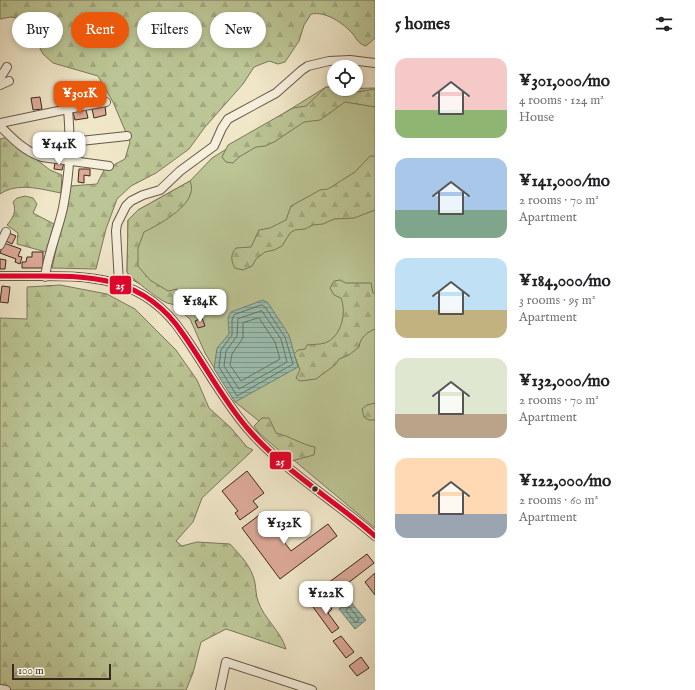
<!DOCTYPE html>
<html lang="en">
<head>
<meta charset="utf-8">
<style>
  :root { --surface:#fff; --page:#f2f2f2; --text:#202124; --muted:#757577; --accent:#ea580c }
  body { margin:0; font-family:"IM FELL English",serif; background:var(--page); color:var(--text); height:100vh; display:flex; flex-direction:column; font-size:15px; white-space:nowrap }
  * { box-sizing:border-box; margin:0 }
  p { font-size:13px; color:var(--muted) }
  .icon { flex:none; width:22px; height:22px; fill:none; stroke:currentColor; stroke-width:2; stroke-linecap:round; stroke-linejoin:round }
  .map { position:relative; flex:1; overflow:hidden }
  .panel { display:flex; flex-direction:column; background:var(--surface); width:320px }
  .panel>* { flex:none }
  .hud { position:absolute; left:12px; top:12px; width:303px; height:36px; display:flex; gap:8px }
  .tools { position:absolute; left:327px; top:60px; display:grid; gap:8px }
  .tools a { display:grid; place-items:center; width:36px; height:36px; border-radius:50%; background:var(--surface); box-shadow:0 2px 6px #0003; font-size:20px }
  .scale { position:absolute; left:12px; bottom:10px; width:99px; box-sizing:border-box; padding-left:4px; border:2px solid #3a291e; border-top:0; font-size:11px; line-height:14px; white-space:nowrap; color:#3a291e; -webkit-text-stroke:3px #f5efdc; paint-order:stroke }
  .price { position:absolute; translate:-50% -34px; padding:0 9px; border-radius:8px; background:#fff; color:#222; font-size:13px; line-height:26px; filter:drop-shadow(0 1px 2px #0008) }
  .price::after { content:''; position:absolute; left:50%; top:24px; width:12px; height:9px; margin-left:-6px; background:inherit; clip-path:polygon(0 0,100% 0,50% 100%) }
  .price.on { background:var(--accent); color:#fff }
  ul { padding:0; list-style:none }
  li { display:flex; align-items:center; gap:12px; height:100px; padding:0 20px }
  li span { display:grid; place-items:center; flex:none; width:112px; height:80px; border-radius:12px; color:#555 }
  li>.icon { margin-inline-start:auto }
  span .icon { width:48px; height:48px; fill:#fffc; stroke-width:1 }
  li b { font-size:17px }
  h2 { display:flex; justify-content:space-between; align-items:center; height:48px; padding:0 20px; font-size:17px }
  .chip { padding:0 14px; border-radius:18px; background:var(--surface); box-shadow:0 2px 6px #0003; font-size:14px; line-height:36px }
  .chip.on { background:var(--accent); color:#fff }
  main { display:flex; flex:1; min-height:0 }
  .map>svg:first-child { display:block }
  .grass { fill:#bcc595; stroke:#7b775a }
  .forest { fill:url(#forest-firs); stroke:#7b775a }
  .water { fill:url(#water-rules); stroke:#748476 }
  .lines { fill:none; stroke-linecap:round; stroke-linejoin:round }
  .shore { stroke:#6a7468; stroke-width:1 }
  .building { fill:#da9; stroke:#3a291e }
  .minor-casing { stroke:#685849; stroke-width:10 }
  .minor { stroke:#f5efdc; stroke-width:8 }
  .bus-1-casing { stroke:#f5efdc; stroke-width:8 }
  .bus-1 { stroke:#e4002b; stroke-width:5 }
  .bus-dot { fill:#3a291e; stroke:#f5efdc; stroke-width:1.5 }
  .line-badge { stroke:#f5efdc; stroke-width:1.5 }
  .badge-label { font-size:11px; text-anchor:middle; font-weight:bold; fill:#fff }
</style>
</head>
<body>
<main>
<div class="map">
<svg width="375" height="690" viewBox="0 0 375 690">
  <defs>
    <pattern id="forest-firs" width="22" height="20" patternUnits="userSpaceOnUse"><rect width="22" height="20" fill="#bcc595"/><path d="M5 1l3.5 6h-7zM16 11l3.5 6h-7z" fill="#a2a980"/></pattern>
    <pattern id="water-rules" width="6" height="5" patternUnits="userSpaceOnUse"><rect width="6" height="5" fill="#9bc0b1"/><path d="M0 2.5h6" fill="none" stroke="#7f9c8f"/></pattern>
  </defs>
  <rect width="100%" height="100%" fill="#f0e7c9"/>
  <filter id="stains"><feTurbulence type="fractalNoise" baseFrequency=".005" numOctaves="4"/><feColorMatrix values="0 0 0 0 .2 0 0 0 0 .09 0 0 0 0 .02 0 0 0 .5 -.17"/></filter>
  <radialGradient id="worn" r=".72"><stop offset=".6" stop-color="#630" stop-opacity="0"/><stop offset="1" stop-color="#630" stop-opacity=".3"/></radialGradient>
  <path class="grass" d="M326 87H334V89L375 88V528L266 437 259 421 235 402 205 353 190 319 165 298 131 279 127 272 128 220 138 210 190 181 212 158Z"/>
  <path class="forest" d="M0 0H375V38L366 46C359 44 357 40 353 34 343 23 326 11 311 14L304 25 299 41 285 62 278 64 269 61 254 67 243 84 205 127 189 149 156 173 131 186 117 199 106 229 96 269 52 268 70 186 97 184 104 170 125 159 130 142 113 102 98 76 53 63 43 54 25 20 11 17 0 19Z
    M326 87 353 89 357 92 375 89V107L345 102 320 120 304 122 274 142 265 146 256 147 239 157 233 163 226 162 222 157 228 145 293 108 306 106Z
    M9 137 35 153 37 160 50 170 62 175 61 193C40 189 18 182 0 194V139Z
    M370 156H375V210L354 218 334 219 323 224 313 225 305 229 295 230 290 233 282 246 274 250 265 252 256 259 252 266 243 270 235 268C231 261 230 255 236 248L251 247 259 230 270 228 286 220 291 206 320 190 328 189 355 172Z
    M190 181C200 203 160 224 144 232L138 248V266L150 280 168 291 177 289 181 297 177 305C173 304 168 304 165 302 157 298 131 278 127 272L128 220 138 210Z
    M25 196 33 198 37 204 33 213 54 224 46 252 17 244 18 233 7 225C13 218 17 211 13 202L17 198Z
    M340 280 346 283H371L373 293 375 294V329C367 332 360 338 359 347L349 355 339 359 335 365 316 379 300 381 296 378 300 370 294 354 298 350 305 349 307 345C314 344 323 345 329 341 343 332 346 311 341 298L334 295 330 288 334 281Z
    M60 285 107 294 135 309 176 350 197 380 209 408 231 428 247 447 253 450 202 498 193 522 176 541 182 546 197 542 230 544C241 556 252 567 255 583 256 589 256 596 258 601 264 619 281 631 286 649L226 629 201 642 193 673 186 690H4L0 686V318L27 319V287Z
    M375 403V420H369L364 417 362 409 367 405Z
    M262 418H269L276 433C290 436 302 445 315 447L314 455 291 461 258 432 254 426Z"/>
  <path class="water" d="M263 300 268 303 289 335 298 367 235 402 214 369 217 348 229 334 228 318 231 312Z
    M350 601 366 620 355 629 339 609Z"/>
  <g class="lines">
    <path class="shore" d="M262 305 265 307 285 337 293 364 237 396 219 367 221 350 232 335V320L234 315Z
      M262 311 281 339 287 362 239 389 224 366 226 351 237 336 238 319Z
      M259 318 275 342 280 359 241 381 230 365 232 354 243 338V323Z
      M349 607 359 619 357 622H355L346 611Z"/>
  </g>
  <path class="building" d="M92 85 95 97 86 99 84 87Z
    M77 88 82 95 75 100 70 93Z
    M40 97 42 109 33 110 31 98Z
    M105 106 106 115 94 118 92 109Z
    M86 110 88 118 75 120 73 112Z
    M55 162 64 163 62 170 54 169Z
    M79 169H90V176L84 175V183L78 182Z
    M9 233 16 236 12 244 6 241Z
    M4 243 21 249 18 256 22 257 20 264 15 262 16 259 0 253Z
    M32 252H43V268H22V262H26L27 257H32Z
    M0 259 6 260 5 269H0Z
    M2 286 10 287 8 303 0 302Z
    M202 318 205 326 198 328 195 321Z
    M247 471 264 493 253 501 258 507 240 520 235 513 238 511 222 491Z
    M262 513 291 551 328 524 337 536 280 579 242 528Z
    M367 554 374 563 335 593 328 583Z
    M375 573V595L365 582Z
    M324 599 332 609 328 613 339 628 332 633 313 607Z
    M341 636 354 652 346 658 333 641Z
    M361 657 369 668 357 676 349 666Z"/>
  <g class="lines">
    <defs>
      <path id="minor" d="M0 78 7 67
        M0 85 9 81
        M68 109 106 102
        M0 123 68 109C71 146 70 171 63 208 58 231 48 253 45 277
        M0 126C13 139 24 151 42 157L109 166
        M71 142 127 136
        M0 245 6 232
        M0 276C71 277 138 266 183 334 205 365 223 400 248 429 283 470 334 500 375 536
        M119 283 116 231 117 224 126 206 131 201 143 195 160 190 180 171 214 146 222 128 228 119 276 93 302 70 308 66 329 61 350 60 375 63
        M0 689 6 690
        M220 690 226 662 312 690"/>
    </defs>
    <use href="#minor" class="minor-casing"/>
    <use href="#minor" class="minor"/>
    <defs>
      <path id="bus-1" d="M0 276C71 277 138 266 183 334 205 365 223 400 248 429 283 470 334 500 375 536"/>
    </defs>
    <use href="#bus-1" class="bus-1-casing"/>
    <use href="#bus-1" class="bus-1"/>
  </g>
  <circle class="bus-dot" cx="315" cy="489" r="3.5"/>
  <g class="line-badge">
    <rect x="109" y="275" width="23" height="20" rx="4" fill="#e4002b"/>
    <rect x="269" y="451" width="23" height="19" rx="4" fill="#e4002b"/>
  </g>
  <g class="badge-label">
    <text x="120" y="289">25</text>
    <text x="280" y="465">25</text>
  </g>
  <rect width="100%" height="100%" filter="url(#stains)"/>
  <rect width="100%" height="100%" fill="url(#worn)"/>
</svg>
<div class="tools">
<a><svg class="icon" aria-label="locate" viewBox="0 0 24 24"><circle cx="12" cy="12" r="6"/><path d="M12 2v4M12 18v4M2 12h4M18 12h4"/></svg></a>
</div>
<div class="scale">100 m</div>
<b class="price on" style="left:80px;top:115px">¥301K</b>
<b class="price" style="left:59px;top:166px">¥141K</b>
<b class="price" style="left:200px;top:323px">¥184K</b>
<b class="price" style="left:284px;top:545px">¥132K</b>
<b class="price" style="left:326px;top:615px">¥122K</b>
<div class="hud">
<a class="chip">Buy</a>
<a class="chip on">Rent</a>
<a class="chip">Filters</a>
<a class="chip">New</a>
</div>
</div>
<section class="panel">
<h2>5 homes<svg class="icon" aria-label="filters" viewBox="0 0 24 24"><path d="M4 7h16M4 17h16"/><circle cx="9" cy="7" r="2"/><circle cx="15" cy="17" r="2"/></svg></h2>
<ul>
<li><span style="background:linear-gradient(#f6c9c9 65%,#8fb573 0)"><svg class="icon" aria-label="home" viewBox="0 0 24 24"><path d="M3 11l9-7 9 7M6 9v11h12V9"/></svg></span><div><b>¥301,000/mo</b><p>4 rooms · 124 m²</p><p>House</p></div></li>
<li><span style="background:linear-gradient(#a9c7e8 65%,#7fa58c 0)"><svg class="icon" aria-label="home" viewBox="0 0 24 24"><path d="M3 11l9-7 9 7M6 9v11h12V9"/></svg></span><div><b>¥141,000/mo</b><p>2 rooms · 70 m²</p><p>Apartment</p></div></li>
<li><span style="background:linear-gradient(#bfe0f5 65%,#c2b280 0)"><svg class="icon" aria-label="home" viewBox="0 0 24 24"><path d="M3 11l9-7 9 7M6 9v11h12V9"/></svg></span><div><b>¥184,000/mo</b><p>3 rooms · 95 m²</p><p>Apartment</p></div></li>
<li><span style="background:linear-gradient(#dfe7d0 70%,#b9a48a 0)"><svg class="icon" aria-label="home" viewBox="0 0 24 24"><path d="M3 11l9-7 9 7M6 9v11h12V9"/></svg></span><div><b>¥132,000/mo</b><p>2 rooms · 70 m²</p><p>Apartment</p></div></li>
<li><span style="background:linear-gradient(#ffd9b3 70%,#9aa5b1 0)"><svg class="icon" aria-label="home" viewBox="0 0 24 24"><path d="M3 11l9-7 9 7M6 9v11h12V9"/></svg></span><div><b>¥122,000/mo</b><p>2 rooms · 60 m²</p><p>Apartment</p></div></li>
</ul>
</section>
</main>
</body>
</html>
